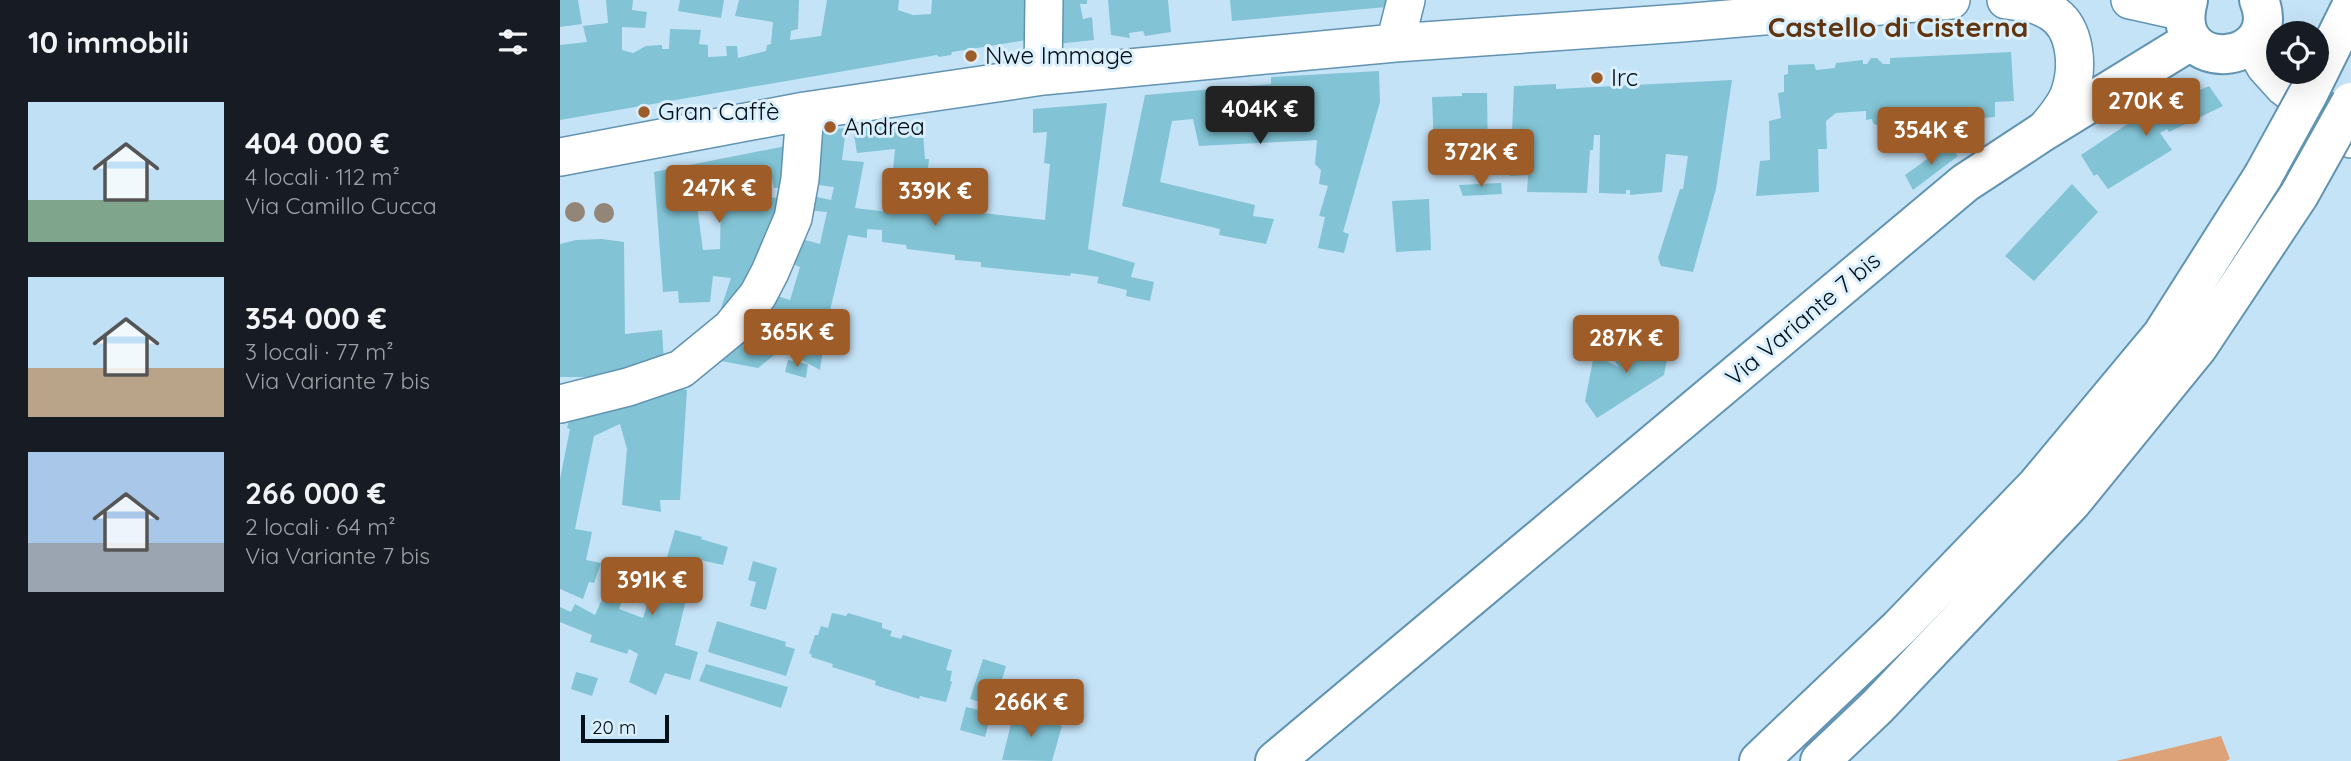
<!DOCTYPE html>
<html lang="it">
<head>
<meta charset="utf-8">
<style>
  :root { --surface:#171b24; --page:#242831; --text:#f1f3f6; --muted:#9ea1a6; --accent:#9e5d28 }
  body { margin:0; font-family:Quicksand,sans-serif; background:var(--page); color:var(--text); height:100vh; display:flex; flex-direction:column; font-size:26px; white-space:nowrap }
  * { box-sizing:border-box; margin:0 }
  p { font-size:23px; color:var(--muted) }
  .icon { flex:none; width:38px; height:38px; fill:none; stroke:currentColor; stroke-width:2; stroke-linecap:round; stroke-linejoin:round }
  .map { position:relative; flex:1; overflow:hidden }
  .side { display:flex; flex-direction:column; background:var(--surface); width:560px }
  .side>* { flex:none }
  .controls { position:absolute; left:1706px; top:21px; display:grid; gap:14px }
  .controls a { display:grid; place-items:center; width:63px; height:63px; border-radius:50%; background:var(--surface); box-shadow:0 7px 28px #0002; font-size:35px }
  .scale { position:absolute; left:21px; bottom:18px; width:88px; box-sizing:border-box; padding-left:7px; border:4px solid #000e19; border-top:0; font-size:19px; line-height:24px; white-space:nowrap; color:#000e19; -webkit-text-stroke:5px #daeffc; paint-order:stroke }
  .price { position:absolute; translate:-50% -60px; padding:0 16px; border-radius:7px; background:var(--accent); color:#fff; font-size:23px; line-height:46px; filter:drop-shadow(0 2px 4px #0008) }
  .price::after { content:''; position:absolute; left:50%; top:42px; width:21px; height:16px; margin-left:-10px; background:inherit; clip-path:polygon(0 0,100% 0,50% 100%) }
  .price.selected { background:#222; color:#fff }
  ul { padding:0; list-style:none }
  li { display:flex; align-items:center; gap:21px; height:175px; padding:0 28px }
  li span { display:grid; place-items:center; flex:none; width:196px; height:140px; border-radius:0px; color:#555 }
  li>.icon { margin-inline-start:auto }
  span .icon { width:84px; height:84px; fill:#fffc; stroke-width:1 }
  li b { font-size:30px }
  h2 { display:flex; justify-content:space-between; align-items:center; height:84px; padding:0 28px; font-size:30px }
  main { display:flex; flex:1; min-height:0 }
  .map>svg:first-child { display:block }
  .green { fill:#dda278 }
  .building { fill:#82c4d5 }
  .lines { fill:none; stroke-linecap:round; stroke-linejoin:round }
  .minor-casing { stroke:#6193b2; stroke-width:40 }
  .major-casing { stroke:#6193b2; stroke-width:42 }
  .highway-casing { stroke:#6193b2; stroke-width:42 }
  .minor { stroke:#fff; stroke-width:37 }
  .major { stroke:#fff; stroke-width:38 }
  .highway { stroke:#fff; stroke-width:38 }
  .highway-bridge-casing { stroke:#6193b2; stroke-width:42; stroke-linecap:butt }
  .highway-bridge { stroke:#fff; stroke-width:38 }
  .tree { fill:#938677 }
  .poi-dot { fill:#9e5d28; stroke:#daeffc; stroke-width:2.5 }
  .labels { text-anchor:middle; stroke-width:6; stroke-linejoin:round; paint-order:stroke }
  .poi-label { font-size:24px; fill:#000e19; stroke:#daeffc; text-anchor:start }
  .street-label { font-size:24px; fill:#000e19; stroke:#daeffc }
  .quarter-label { font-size:28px; font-weight:bold; fill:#613510; stroke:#daeffc }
</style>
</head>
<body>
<main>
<section class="side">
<h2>10 immobili<svg class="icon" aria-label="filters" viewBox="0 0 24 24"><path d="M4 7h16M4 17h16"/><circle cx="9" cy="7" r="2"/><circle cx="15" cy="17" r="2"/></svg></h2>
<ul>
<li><span style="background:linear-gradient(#bfe0f5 70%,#7fa58c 0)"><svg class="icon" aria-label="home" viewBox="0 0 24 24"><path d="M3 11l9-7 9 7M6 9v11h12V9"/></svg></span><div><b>404 000 €</b><p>4 locali · 112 m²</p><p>Via Camillo Cucca</p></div></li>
<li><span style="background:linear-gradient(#bfe0f5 65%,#b9a48a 0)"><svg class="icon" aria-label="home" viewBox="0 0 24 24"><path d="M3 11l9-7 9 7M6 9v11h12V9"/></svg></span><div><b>354 000 €</b><p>3 locali · 77 m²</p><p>Via Variante 7 bis</p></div></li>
<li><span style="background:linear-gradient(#a9c7e8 65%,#9aa5b1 0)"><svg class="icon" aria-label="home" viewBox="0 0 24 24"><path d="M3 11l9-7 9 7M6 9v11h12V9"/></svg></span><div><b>266 000 €</b><p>2 locali · 64 m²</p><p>Via Variante 7 bis</p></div></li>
</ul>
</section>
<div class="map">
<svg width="1791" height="761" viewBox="0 0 1791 761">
  <rect width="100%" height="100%" fill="#c5e3f7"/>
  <path class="green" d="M1661 736 1670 759 1666 761H1556Z"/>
  <path class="building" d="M0 0H18L22 24 0 27Z
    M46 0H73L72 10 87 12 85 28 62 27V50L73 53 86 46 102 45V49H109L110 29 141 30 139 44 148 45V57L167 56 166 46H177L178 58 206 51 207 45 211 44 213 22 175 16 179 0H239L238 29 231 31 230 40 261 36 267 0H339L338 10 353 15 371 14 372 0H477L473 39 392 52 391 55 379 57 377 55 0 120V45L27 42 23 26 48 23Z
    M120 0H164L161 18 118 11Z
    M497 0H527V4H520L523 19 532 17 534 40 497 44Z
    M548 0H608L611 32 585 36 583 31 569 33 570 38 551 35Z
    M670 0H828L827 7 672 21Z
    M1451 52 1454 101 1435 102V117L1335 125 1334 119 1325 118 1323 124 1316 125 1313 123 1312 119 1306 120V111L1276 113 1266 121 1267 149H1258L1259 192 1196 196 1200 161 1210 160 1209 121 1221 118 1218 93 1224 92V75L1228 74V65L1254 64 1256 70 1275 68 1276 63 1303 60V64H1307L1311 58H1317L1323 64H1330V58Z
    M819 71 820 102 783 232 789 234 784 253 758 248 765 217 759 216 768 186 759 184 761 170 755 164 757 140 639 146 633 119 612 121 600 182 695 205 693 216 714 219 706 244 659 235 660 229 562 206 585 95 711 84V77Z
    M1172 80 1156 189 1133 272 1101 266 1098 258 1120 189H1123L1128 156 1106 154 1102 192 1070 195V190H1066V194L1039 193 1040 135H1034L1033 150H1030L1027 193 967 192 968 175 950 176 954 86 996 84V89Z
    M1649 86 1663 106 1609 132 1607 129 1600 133 1612 150 1548 189 1537 174 1534 176 1521 155 1578 117Z
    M902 93H927L928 156H926L927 170 875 174 872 97 902 96Z
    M547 103 528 249 575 263 571 277 594 282 590 301 566 296 567 290 537 283 539 277 511 273 510 276 421 267V262L395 260V255L347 249 346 245 322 242V230L307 229V238L288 235 267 323 260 370 222 349 198 368 156 360 205 292 230 300 240 267 223 260 234 237 260 244 267 212 244 210 248 195 271 200 274 187 251 184 254 131 286 128 282 160 304 162 295 208 329 212 335 149 297 153 293 129 362 121 365 159H369L366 184H362L360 206 485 220 490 164 484 163 487 132 473 133V109Z
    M236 144 230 188H214L212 179 174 182 173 179 134 184 143 250 160 249 161 197 230 198 183 304 158 317 171 278 153 276 150 302 119 303 118 291 103 292 94 172Z
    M1388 144 1398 156 1353 190 1345 175Z
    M941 183 942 194 903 196 899 185Z
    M1512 184 1538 212 1474 281 1445 256Z
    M869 199 871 250 836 252 832 201Z
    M42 239 64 242 65 334 102 330 104 362 66 367V373L46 377H0V244L16 240Z
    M1107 333 1112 334 1104 375 1037 418 1025 401 1034 355 1059 367 1055 362 1093 340 1094 343Z
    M228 360 248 364 246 378 225 372Z
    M97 384 127 390 120 500H100L101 512 62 505 67 449 60 424 34 436 15 529 32 532 26 560 41 563 34 583 29 582 23 599 0 589V479L10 429 7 428 10 417Z
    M115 530 142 537 141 539 168 547 163 565 136 559 115 645 138 652 130 680 105 673 96 695 69 682 78 654 69 649 67 654 30 642 32 635 0 622V607L11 612 15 604 35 615 44 595 61 603 59 609 83 618 98 570 103 571Z
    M193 561 217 568 206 610 190 606 196 582 188 580Z
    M272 613 286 616 288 613 322 623V628L332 631 330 636 341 639 343 635 392 650 386 670 392 671 390 681 392 682 386 702 360 696 359 699 315 685 316 681 272 667 273 664 251 657 252 655 249 653 255 635H258L261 626 268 628Z
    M157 621 226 642 225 646 235 649 226 676 148 652Z
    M423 659 446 666 434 706 410 699Z
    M146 664 228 687 221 708 139 681Z
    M16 672 38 678 32 696 11 689Z
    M406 707 431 713 425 737 400 730Z
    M454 712 502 726 492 761 442 760Z"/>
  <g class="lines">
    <defs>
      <path id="minor" d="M1446 0C1461 2 1476 3 1489 11 1517 26 1519 68 1509 95 1504 108 1493 120 1484 131
        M1570 0 1624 12
        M835 43 846 0
        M1692 43 1705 66 1724 87 1791 139
        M483 76 484 0
        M0 157 245 111 483 76 835 43 1121 23 1391 0
        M0 404 68 387 121 369 171 328 198 295 210 272 233 218 240 179 245 111"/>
      <path id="major" d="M1628 0C1607 79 1726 65 1699 0
        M715 761 1405 183 1484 131 1632 40"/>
      <path id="highway" d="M1199 761 1339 628 1477 485 1602 335 1703 176
        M1260 761 1317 707 1511 503 1638 347 1739 195"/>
    </defs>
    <use href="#minor" class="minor-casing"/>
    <use href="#major" class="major-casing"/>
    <use href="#highway" class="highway-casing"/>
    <use href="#minor" class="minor"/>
    <use href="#major" class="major"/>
    <use href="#highway" class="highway"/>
    <defs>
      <path id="highway-bridge" d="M1703 176 1748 94 1791 7
        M1739 195 1791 102"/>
    </defs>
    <use href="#highway-bridge" class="highway-bridge-casing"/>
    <use href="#highway-bridge" class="highway-bridge"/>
  </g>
  <g class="tree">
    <circle cx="15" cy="212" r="10"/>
    <circle cx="44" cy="213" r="10"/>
  </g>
  <g class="poi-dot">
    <circle cx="411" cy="56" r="7"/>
    <circle cx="1037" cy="78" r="7"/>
    <circle cx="84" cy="112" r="7"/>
    <circle cx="270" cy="127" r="7"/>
  </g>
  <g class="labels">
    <g class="poi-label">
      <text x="425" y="64">Nwe Immage</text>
      <text x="1051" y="86">Irc</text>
      <text x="98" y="120">Gran Caffè</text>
      <text x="284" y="135">Andrea</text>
    </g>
    <g class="street-label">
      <text transform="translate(1243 319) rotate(-40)" y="8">Via Variante 7 bis</text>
    </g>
    <g class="quarter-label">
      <text x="1338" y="37">Castello di Cisterna</text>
    </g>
  </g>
</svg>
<div class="controls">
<a><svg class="icon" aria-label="locate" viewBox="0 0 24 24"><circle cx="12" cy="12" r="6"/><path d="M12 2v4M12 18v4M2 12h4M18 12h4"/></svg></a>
</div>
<div class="scale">20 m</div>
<b class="price" style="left:1586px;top:138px">270K €</b>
<b class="price selected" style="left:700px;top:146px">404K €</b>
<b class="price" style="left:1371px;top:167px">354K €</b>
<b class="price" style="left:921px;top:189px">372K €</b>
<b class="price" style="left:159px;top:225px">247K €</b>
<b class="price" style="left:375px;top:228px">339K €</b>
<b class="price" style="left:237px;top:369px">365K €</b>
<b class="price" style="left:1066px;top:375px">287K €</b>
<b class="price" style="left:92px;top:617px">391K €</b>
<b class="price" style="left:471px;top:739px">266K €</b>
</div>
</main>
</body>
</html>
